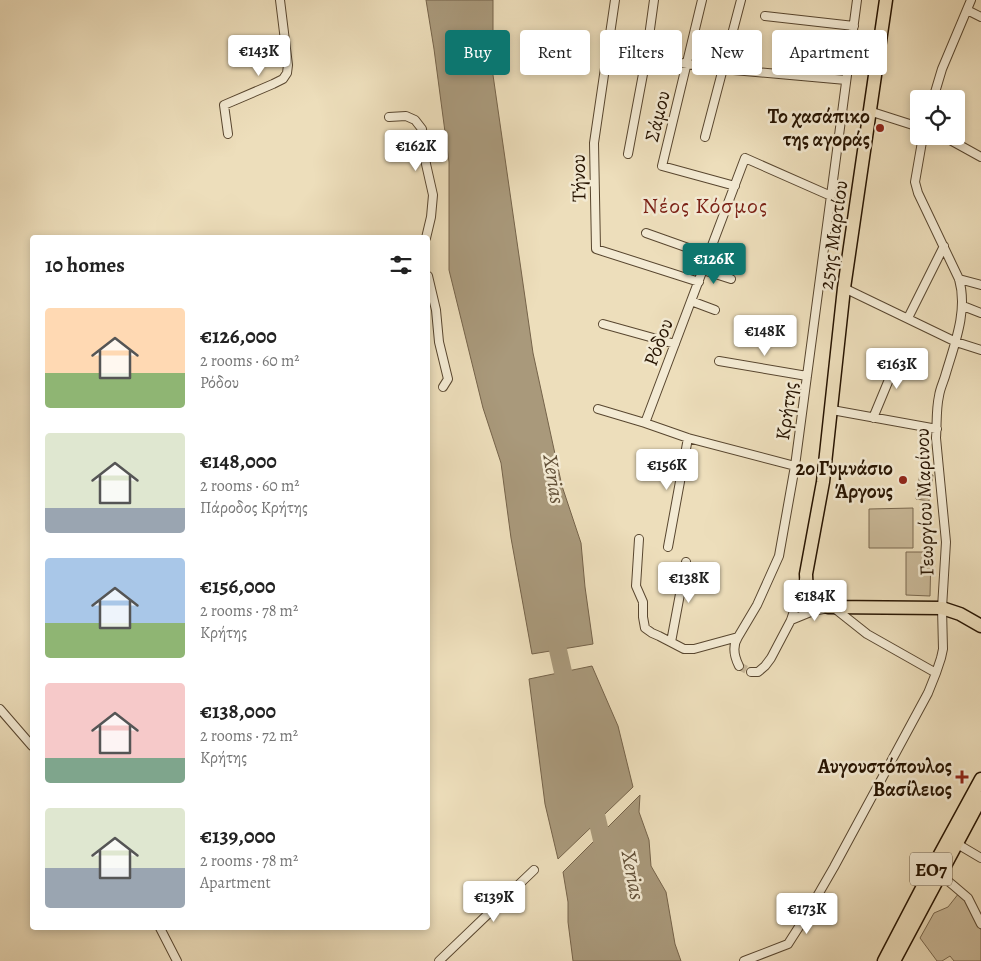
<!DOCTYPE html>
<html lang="en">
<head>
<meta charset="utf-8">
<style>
  :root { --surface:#fff; --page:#f2f2f2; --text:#222; --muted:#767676; --accent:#0f766e }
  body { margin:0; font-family:Alegreya,serif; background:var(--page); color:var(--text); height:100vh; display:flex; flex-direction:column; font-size:19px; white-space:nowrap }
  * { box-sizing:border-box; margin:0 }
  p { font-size:16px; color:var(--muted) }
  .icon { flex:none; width:28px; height:28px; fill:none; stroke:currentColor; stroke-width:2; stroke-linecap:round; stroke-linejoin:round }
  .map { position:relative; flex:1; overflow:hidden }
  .details { position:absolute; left:30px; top:235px; width:400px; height:695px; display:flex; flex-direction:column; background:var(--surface); border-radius:5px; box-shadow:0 2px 8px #0003 }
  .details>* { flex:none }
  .guide { position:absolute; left:445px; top:30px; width:460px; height:45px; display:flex; gap:10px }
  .controls { position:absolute; left:910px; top:90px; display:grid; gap:10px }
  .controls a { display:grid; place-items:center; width:55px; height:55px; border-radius:5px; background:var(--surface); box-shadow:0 2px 8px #0003; font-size:25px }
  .price { position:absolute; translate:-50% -42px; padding:0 11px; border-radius:5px; background:#fff; color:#222; font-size:16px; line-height:32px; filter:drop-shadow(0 1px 2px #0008) }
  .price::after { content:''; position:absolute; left:50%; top:30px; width:15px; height:11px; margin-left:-8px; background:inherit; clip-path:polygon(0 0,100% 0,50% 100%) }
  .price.on { background:var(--accent); color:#fff }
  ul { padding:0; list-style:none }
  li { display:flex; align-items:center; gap:15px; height:125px; padding:0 15px }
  li span { display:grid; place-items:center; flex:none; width:140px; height:100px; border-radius:5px; color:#555 }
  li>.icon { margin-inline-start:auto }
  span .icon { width:60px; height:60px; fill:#fffc; stroke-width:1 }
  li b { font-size:21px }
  h2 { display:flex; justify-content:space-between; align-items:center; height:60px; padding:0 15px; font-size:21px }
  .chip { padding:0 18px; border-radius:5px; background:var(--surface); box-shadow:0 2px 8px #0003; font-size:18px; line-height:45px }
  .chip.on { background:var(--accent); color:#fff }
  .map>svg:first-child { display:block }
  .green { fill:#cbbb9b; stroke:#78674e }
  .water { fill:#a9997b; stroke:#75634a }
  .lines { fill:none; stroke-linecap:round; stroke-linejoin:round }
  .river { stroke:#a9997b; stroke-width:18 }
  .minor-tunnel { stroke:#c5b596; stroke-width:8; stroke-dasharray:8 4; stroke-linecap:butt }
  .minor-casing { stroke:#58462f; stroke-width:10 }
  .primary-casing { stroke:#261300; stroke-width:15 }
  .minor { stroke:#f3ead3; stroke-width:8 }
  .primary { stroke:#eddebb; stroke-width:12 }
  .poi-dot { fill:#8f2418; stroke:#f3ead3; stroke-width:2 }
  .labels { text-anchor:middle; stroke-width:5; stroke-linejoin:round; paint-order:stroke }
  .shield { fill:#f3ead3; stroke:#64543f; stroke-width:1 }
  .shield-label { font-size:19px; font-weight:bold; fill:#261300 }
  .street-label { font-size:20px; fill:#261300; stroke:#f3ead3 }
  .poi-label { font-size:20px; font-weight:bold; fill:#261300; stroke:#f3ead3; text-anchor:end }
  .water-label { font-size:21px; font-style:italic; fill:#614f37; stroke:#f3ead3 }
  .quarter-label { font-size:22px; letter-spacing:1px; fill:#7a1f14; stroke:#f3ead3 }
</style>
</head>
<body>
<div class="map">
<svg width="981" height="961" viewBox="0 0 981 961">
  <rect width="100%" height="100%" fill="#eddebb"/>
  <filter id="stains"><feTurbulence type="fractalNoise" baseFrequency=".004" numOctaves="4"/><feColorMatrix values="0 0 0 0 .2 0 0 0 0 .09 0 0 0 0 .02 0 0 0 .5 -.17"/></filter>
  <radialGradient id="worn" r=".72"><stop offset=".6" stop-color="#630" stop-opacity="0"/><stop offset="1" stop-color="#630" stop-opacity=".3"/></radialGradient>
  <path class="green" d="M920 473 933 475 929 501 916 499Z
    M913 508V548H869V509Z
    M906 552H931L930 596 906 595Z
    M959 893 965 901 981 930V961H954L950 956 942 961H937L920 938 934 913 948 907Z"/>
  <path class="water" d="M426 0H493V75L533 353 562 486 581 543 585 587 593 644 532 654 511 538 501 463 483 408 449 270V162L434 49Z
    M592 666 618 726 633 787 558 859 545 804 529 679Z
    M640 795 639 812 649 840 651 866 666 892 675 944 681 961H573L568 922V902L563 872Z"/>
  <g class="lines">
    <path class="river" d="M554 627 558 650 568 694
      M592 798 606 857"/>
    <path class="minor-tunnel" d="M739 666 751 672"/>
    <defs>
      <path id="minor" d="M615 0 594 143 596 249 699 282
        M702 0 662 166 735 186
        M967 10 981 17
        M765 16 854 26
        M646 58 722 69 846 80
        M933 99 942 69 971 0
        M869 111 919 127
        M389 117 406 116 415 120 422 129 426 164 433 195 431 217 426 238
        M228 134 224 105 273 84 283 79 287 73 288 65 280 0
        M943 136 981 157
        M705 137 741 0
        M628 154 646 58 654 0
        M646 233 708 255
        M703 270 731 279
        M428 276 436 310 439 342 448 379 443 387
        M959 279 981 285
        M844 288 956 342 981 350
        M691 301 715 310
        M963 306 981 313
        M908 318 944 246
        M603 324 675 344
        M719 361 807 376
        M598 409 645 423 688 438 795 466
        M832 410 937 429
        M873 418 900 353
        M645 423 745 158 831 196
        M639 539 636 586 643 602V617L645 628 652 633 659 636 684 649H694L738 637 757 605 779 556 795 466 857 0
        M668 547 688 438
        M791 620 813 611 833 607 867 634 936 673
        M738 637C732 646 734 656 739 666
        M671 642 686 562
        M751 672H758L765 666 771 658 791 620 804 580
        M0 709 32 746
        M954 842 981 858
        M937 872 954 886 968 898 981 924
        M160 928 177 961
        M439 961 534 870
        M744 961 788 944 804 919 834 867 928 693 936 673 941 658 943 649 942 608 946 542 936 438C937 424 936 409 939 396 940 388 944 381 946 373 955 343 968 310 959 279L918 193 915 182 923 136"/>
      <path id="primary" d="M886 0 844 288 823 482 806 574C806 591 811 601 828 607L942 608 960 614 981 626
        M884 961 932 869 981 779
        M894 961 981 798"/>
    </defs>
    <use href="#minor" class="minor-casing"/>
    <use href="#primary" class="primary-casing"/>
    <use href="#minor" class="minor"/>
    <use href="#primary" class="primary"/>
  </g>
  <g class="poi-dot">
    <circle cx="880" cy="128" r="5"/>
    <circle cx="903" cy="480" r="5"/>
    <path d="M959.5 769.5h5v5h5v5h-5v5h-5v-5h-5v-5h5z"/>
  </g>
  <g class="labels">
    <rect class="shield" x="910" y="852.5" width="42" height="33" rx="4"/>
    <g class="shield-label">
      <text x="931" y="876">ΕΟ7</text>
    </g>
    <g class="street-label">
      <text transform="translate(657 116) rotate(-76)" y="7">Σάμου</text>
      <text transform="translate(578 178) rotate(-91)" y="7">Τήνου</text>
      <text transform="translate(833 235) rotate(-82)" y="7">25ης Μαρτίου</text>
      <text transform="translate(658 342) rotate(-69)" y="7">Ρόδου</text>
      <text transform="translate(786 411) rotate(-82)" y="7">Κρήτης</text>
      <text transform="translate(924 502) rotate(-92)" y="7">Γεωργίου Μαρίνου</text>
    </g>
    <g class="poi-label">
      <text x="870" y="123">Το χασάπικο<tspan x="870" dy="23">της αγοράς</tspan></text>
      <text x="893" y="475">2ο Γυμνάσιο<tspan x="893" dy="23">Άργους</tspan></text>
      <text x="952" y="773">Αυγουστόπουλος<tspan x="952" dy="23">Βασίλειος</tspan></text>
    </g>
    <g class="water-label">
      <text transform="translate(554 479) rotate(81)" y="7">Xerias</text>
      <text transform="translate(633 875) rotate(79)" y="7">Xerias</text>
    </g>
    <g class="quarter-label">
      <text x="705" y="213">Νέος Κόσμος</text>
    </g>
  </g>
  <rect width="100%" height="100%" filter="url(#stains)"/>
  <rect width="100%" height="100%" fill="url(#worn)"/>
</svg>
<div class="controls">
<a><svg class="icon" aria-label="locate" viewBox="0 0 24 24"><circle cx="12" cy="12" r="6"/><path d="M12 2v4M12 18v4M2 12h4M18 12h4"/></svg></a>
</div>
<b class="price" style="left:259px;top:77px">€143K</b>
<b class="price" style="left:416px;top:172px">€162K</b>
<b class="price on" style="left:714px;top:285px">€126K</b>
<b class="price" style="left:765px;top:357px">€148K</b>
<b class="price" style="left:897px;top:390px">€163K</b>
<b class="price" style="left:667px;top:491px">€156K</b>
<b class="price" style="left:689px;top:604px">€138K</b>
<b class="price" style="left:815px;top:622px">€184K</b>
<b class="price" style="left:494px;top:923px">€139K</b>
<b class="price" style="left:807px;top:935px">€173K</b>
<div class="guide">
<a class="chip on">Buy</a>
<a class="chip">Rent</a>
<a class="chip">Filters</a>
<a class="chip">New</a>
<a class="chip">Apartment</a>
</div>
<section class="details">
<h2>10 homes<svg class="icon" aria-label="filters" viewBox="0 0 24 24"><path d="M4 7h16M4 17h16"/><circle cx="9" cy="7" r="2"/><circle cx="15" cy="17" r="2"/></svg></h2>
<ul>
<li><span style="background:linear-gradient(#ffd9b3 65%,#8fb573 0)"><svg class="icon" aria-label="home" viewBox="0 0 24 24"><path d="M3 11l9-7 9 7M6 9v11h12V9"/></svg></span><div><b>€126,000</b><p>2 rooms · 60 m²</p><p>Ρόδου</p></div></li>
<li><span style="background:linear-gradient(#dfe7d0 75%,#9aa5b1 0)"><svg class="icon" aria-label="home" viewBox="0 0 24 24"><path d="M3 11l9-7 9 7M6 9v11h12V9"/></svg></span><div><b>€148,000</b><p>2 rooms · 60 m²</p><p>Πάροδος Κρήτης</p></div></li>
<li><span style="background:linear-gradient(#a9c7e8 65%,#8fb573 0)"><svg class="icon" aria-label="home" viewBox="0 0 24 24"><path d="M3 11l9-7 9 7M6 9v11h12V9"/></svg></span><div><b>€156,000</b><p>2 rooms · 78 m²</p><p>Κρήτης</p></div></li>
<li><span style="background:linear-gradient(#f6c9c9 75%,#7fa58c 0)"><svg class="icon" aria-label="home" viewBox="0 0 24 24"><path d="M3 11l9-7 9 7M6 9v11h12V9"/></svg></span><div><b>€138,000</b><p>2 rooms · 72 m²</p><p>Κρήτης</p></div></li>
<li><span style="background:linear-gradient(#dfe7d0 60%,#9aa5b1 0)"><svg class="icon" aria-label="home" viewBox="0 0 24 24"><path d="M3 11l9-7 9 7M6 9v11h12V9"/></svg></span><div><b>€139,000</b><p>2 rooms · 78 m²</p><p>Apartment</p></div></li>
</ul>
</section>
</div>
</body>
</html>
